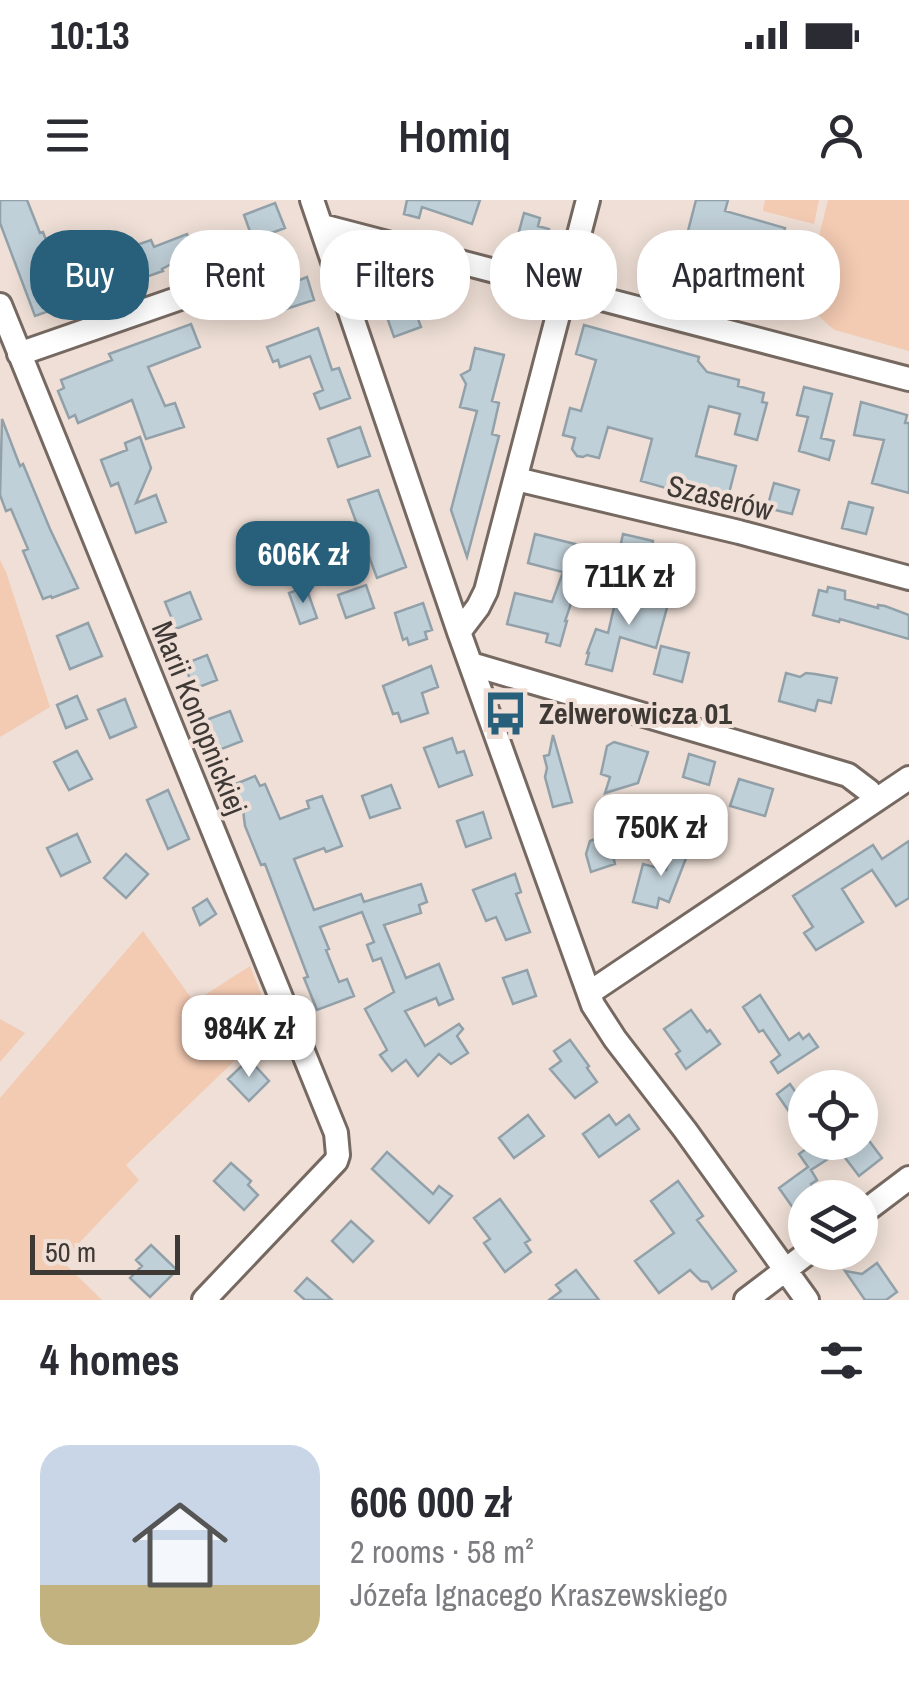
<!DOCTYPE html>
<html lang="en">
<head>
<meta charset="utf-8">
<style>
  :root { --surface:#fff; --page:#f2f2f3; --text:#2b2b33; --muted:#7c7c81; --line:#e1e1e2; --accent:#285f7a }
  body { margin:0; font-family:"Archivo Narrow",sans-serif; background:var(--page); color:var(--text); height:100vh; display:flex; flex-direction:column; font-size:38px; white-space:nowrap }
  * { box-sizing:border-box; margin:0 }
  p { font-size:32px; color:var(--muted) }
  .icon { flex:none; width:55px; height:55px; fill:none; stroke:currentColor; stroke-width:2; stroke-linecap:round; stroke-linejoin:round }
  .map { position:relative; height:1100px; overflow:hidden }
  .panel { display:flex; flex-direction:column; background:var(--surface); flex:1 }
  .panel>* { flex:none }
  .guide { position:absolute; left:30px; top:30px; width:850px; height:90px; display:flex; gap:20px }
  .controls { position:absolute; left:788px; top:870px; display:grid; gap:20px }
  .controls a { display:grid; place-items:center; width:90px; height:90px; border-radius:50%; background:var(--surface); box-shadow:0 5px 25px #0003; font-size:50px }
  .scale { position:absolute; left:30px; bottom:25px; width:150px; box-sizing:border-box; padding-left:10px; border:5px solid #3f3936; border-top:0; font-size:28px; line-height:35px; white-space:nowrap; color:#3f3936; -webkit-text-stroke:8px #efdfd6; paint-order:stroke }
  .price { position:absolute; translate:-50% -85px; padding:0 22px; border-radius:20px; background:#fff; color:#222; font-size:32px; line-height:65px; filter:drop-shadow(0 2px 5px #0008) }
  .price::after { content:''; position:absolute; left:50%; top:60px; width:30px; height:22px; margin-left:-15px; background:inherit; clip-path:polygon(0 0,100% 0,50% 100%) }
  .price.on { background:var(--accent); color:#fff }
  ul { padding:0; list-style:none }
  li { display:flex; align-items:center; gap:30px; height:250px; padding:0 40px }
  li+li { border-top:2px solid var(--line) }
  li span { display:grid; place-items:center; flex:none; width:280px; height:200px; border-radius:30px; color:#555 }
  li>.icon { margin-inline-start:auto }
  span .icon { width:120px; height:120px; fill:#fffc; stroke-width:1 }
  li b { font-size:42px }
  h2 { display:flex; justify-content:space-between; align-items:center; height:120px; padding:0 40px; font-size:42px }
  .tag { padding:0 35px; border-radius:40px; background:var(--surface); box-shadow:0 5px 25px #0003; font-size:35px; line-height:90px }
  .tag.on { background:var(--accent); color:#fff }
  .status { display:flex; justify-content:space-between; align-items:center; height:70px; padding:0 50px; background:var(--surface); direction:ltr }
  .status svg { height:28px; fill:currentColor }
  header { display:flex; justify-content:space-between; align-items:center; height:130px; padding:0 40px; background:var(--surface); font-size:45px; font-weight:600 }
  .map>svg:first-child { display:block }
  .green { fill:#f3cab2 }
  .building { fill:#c0d0d8; stroke:#92a1a9; stroke-width:2.5 }
  .lines { fill:none; stroke-linecap:round; stroke-linejoin:round }
  .minor-casing { stroke:#766961; stroke-width:28 }
  .minor { stroke:#fff; stroke-width:22 }
  .labels { text-anchor:middle; stroke-width:8; stroke-linejoin:round; paint-order:stroke }
  .street-label { font-size:30px; fill:#3f3936; stroke:#efdfd6 }
  .poi-label { font-size:30px; font-weight:bold; fill:#3f3936; stroke:#efdfd6; text-anchor:start }
</style>
</head>
<body>
<div class="status"><b>10:13</b><svg viewBox="0 0 49 12"><path d="M0 12V9h3v3zM5 12V6h3v6zM10 12V3h3v9zM15 12V0h3v12zM26 1h20v11H26zM47 4h2v5h-2z"/></svg></div>
<header><svg class="icon" aria-label="menu" viewBox="0 0 24 24"><path d="M4 6h16M4 12h16M4 18h16"/></svg>Homiq<svg class="icon" aria-label="person" viewBox="0 0 24 24"><circle cx="12" cy="8" r="4"/><path d="M4 21q1-7 8-7t8 7"/></svg></header>
<div class="map">
<svg width="909" height="1100" viewBox="0 0 909 1100">
  <rect width="100%" height="100%" fill="#efdfd6"/>
  <path class="green" d="M765 0H819L814 24 763 11Z
    M828 0H909V151L835 130C815 116 806 100 809 76Z
    M0 360 6 372 50 507 0 537Z
    M143 731 194 802 250 766 273 824 126 965 139 980 62 1061 102 1100H0V898Z
    M0 819 25 833 0 862Z"/>
  <path class="building" d="M0 0H27L40 33 43 32 57 69 101 53 102 57 151 40 154 47 187 34 194 52 162 69 163 71 35 116 0 23Z
    M407 0H480L472 24 422 7 419 18 404 14Z
    M696 0H728L725 11 785 28 773 76 711 60 715 43 687 35Z
    M275 3 285 28 253 40 244 15Z
    M524 13 540 18 538 26 549 29 542 53 515 46Z
    M307 77 314 100 277 112 270 92Z
    M410 97 421 127 394 137 383 106Z
    M191 124 200 147 148 167 165 206 175 203 184 227 146 239 132 200 78 223 75 215 69 218 58 191 64 188 61 180 112 160 109 154Z
    M584 125 699 157 698 161 707 172 739 180 738 186 764 193 762 202 767 203 757 240 735 234 740 214 709 206 696 256 736 266 726 305 641 281 652 239 608 227 599 258 587 255 583 257 577 256 572 249 575 238 563 235 570 208 581 211 596 160 576 154Z
    M318 128 332 170 339 168 350 198 320 209 314 194 323 190 310 156 280 167 278 160 273 162 267 147Z
    M475 148 504 155 492 201 499 203 492 234 499 236 467 357 451 310 477 211 460 207 466 184 461 175 470 170Z
    M804 187 832 194 821 238 834 241 829 260 799 251 808 217 797 215Z
    M861 202 907 215 905 223H909V293L872 283 884 240 854 235Z
    M2 219 20 266 23 264 50 329 78 388 52 398 51 396 43 399 23 351 28 349 11 309 6 311 0 295Z
    M360 227 370 256 338 267 328 239Z
    M140 237 151 268 136 303 156 295 166 322 136 333 118 283 111 286 101 260 127 250 125 243Z
    M774 283 799 290 792 314 767 308Z
    M378 290 406 367 377 378 348 300Z
    M849 302 873 308 866 334 842 328Z
    M535 334 575 344 570 364 586 368 580 393 575 392 565 421H567L560 446 546 442 548 434 507 424 515 393 552 402 563 372 528 363Z
    M623 334 653 341 646 373 616 366Z
    M366 385 374 408 346 418 338 395Z
    M641 386 665 392 662 402 668 404 656 448 620 437 612 471 586 464 589 453H587L596 429 608 433 615 403 635 408Z
    M306 387 317 418 300 424 289 393Z
    M828 387 845 391V399L878 408V405L885 406 909 415V439L840 419 839 422 813 415 819 390 827 392Z
    M190 392 201 419 176 429 165 402Z
    M423 403 432 430 425 432 427 439 409 445 407 438 403 440 395 413Z
    M88 423 102 456 70 469 57 436Z
    M661 446 689 453 682 482 654 474Z
    M207 455 217 480 194 489 184 464Z
    M431 466 438 487 422 493 428 513 401 522 398 513 393 514 383 486Z
    M786 473 800 477 806 473 815 474 837 478 831 503 818 500 815 511 779 501Z
    M77 496 87 519 66 528 57 505Z
    M125 499 136 527 110 538 98 510Z
    M230 511 242 541 219 550 206 520Z
    M553 535 572 602 553 607 545 577 547 568 544 556 549 555Z
    M452 538 457 553 464 551 472 575 439 587 424 548Z
    M614 542 648 552 638 583 605 593 610 577 601 574 607 546Z
    M77 551 92 579 69 590 54 562Z
    M689 554 715 562 709 585 683 577Z
    M255 576 260 586 265 584 280 619 309 608 307 601 322 596 342 646 326 652 324 648 294 659 314 710 361 694 364 702 421 684 427 702 419 705 421 713 384 725 406 778 439 764 453 799 439 805 436 798 405 811 425 846 459 824 463 829 457 836 468 853 451 864 439 854 418 876 406 860 392 871 380 855 387 850 365 809 394 792 381 758 373 761 367 745 374 742 362 712 320 727 329 749 326 750 339 782 347 779 354 796 317 810 304 778 308 777 265 664 261 665 245 626 243 610 233 585Z
    M739 579 773 589 765 616 730 606Z
    M391 585 400 608 370 618 362 596Z
    M168 590 189 639 168 649 147 600Z
    M646 605 663 611 655 633 639 628Z
    M483 612 491 638 466 647 457 621Z
    M77 634 90 662 61 676 47 648Z
    M607 634 615 664 591 672 586 654 590 641Z
    M909 641V698L896 706 872 670 842 689 863 722 816 750 804 733 813 727 793 696 873 645 882 659Z
    M675 642 690 648 669 702 659 698 657 708 633 702 643 664 666 670Z
    M126 654 148 674 126 698 104 678Z
    M515 674 521 692 516 694 530 732 506 740 496 717 486 721 473 690Z
    M207 699 216 714 200 725 193 708Z
    M527 770 536 796 513 804 503 778Z
    M760 795 789 840 799 833 803 839 809 834 818 847 778 873 771 862 780 855 763 830 759 832 743 807Z
    M691 810 707 832 710 830 720 844 686 869 676 854 680 851 664 829Z
    M570 840 589 866 587 868 597 882 575 898 550 869 561 861 554 851Z
    M249 859 269 881 249 901 228 879Z
    M790 884 805 906V935L777 894Z
    M528 915 544 936 514 958 499 938Z
    M609 915 616 925 629 915 639 929 599 957 583 934Z
    M867 938 882 958 859 976 843 955Z
    M816 942 828 959 811 970 817 980 811 984 821 998H805V1025L779 988 808 967 799 954Z
    M387 952 433 994 439 986 452 996 429 1023 372 969Z
    M231 963 251 981 248 985 258 995 244 1010 214 981Z
    M678 981 703 1016 697 1020 736 1071 712 1089 708 1082 701 1081 690 1070 659 1093 635 1061 674 1033 651 1001Z
    M500 999 530 1040 525 1043 531 1052 505 1072 484 1043 490 1039 474 1018Z
    M351 1021 373 1041 353 1062 332 1041Z
    M151 1045 177 1070 150 1097 130 1078 142 1066 136 1060Z
    M877 1063 897 1092 886 1100H865L845 1071 862 1074Z
    M576 1070 599 1100H549L561 1091 556 1085Z
    M307 1078 313 1083 332 1100H305L295 1091Z"/>
  <g class="lines">
    <defs>
      <path id="minor" d="M312 0 459 432 593 805 615 839 685 930 807 1100
        M322 26 909 179
        M0 105 336 933 338 955 336 961 204 1100
        M19 154 183 97
        M516 279 739 332 909 378
        M459 432 478 407 486 391 588 0
        M471 464 848 575 869 591 875 600
        M589 793 909 578
        M860 1015 909 978
        M746 1100 809 1052"/>
    </defs>
    <use href="#minor" class="minor-casing"/>
    <use href="#minor" class="minor"/>
  </g>
  <defs>
    <symbol id="bus-bare" viewBox="-9 -9 18 18"><path d="M-5-6H5V4H4V6H2V4H-2V6H-4V4H-5ZM-3.5-4V0h7V-4ZM-3.5 1.2v1.5H-2V1.2ZM2 1.2v1.5H3.5V1.2Z" fill="#285f7a" stroke="#efdfd6" stroke-width="2.5" paint-order="stroke"/></symbol>
  </defs>
  <g fill-rule="evenodd">
    <use href="#bus-bare" x="474" y="482" width="63" height="63"/>
  </g>
  <g class="labels">
    <g class="street-label">
      <text transform="translate(720 298) rotate(14)" y="10">Szaserów</text>
      <text transform="translate(199 518) rotate(68)" y="10">Marii Konopnickiej</text>
    </g>
    <g class="poi-label">
      <text x="539" y="524">Zelwerowicza 01</text>
    </g>
  </g>
</svg>
<div class="controls">
<a><svg class="icon" aria-label="locate" viewBox="0 0 24 24"><circle cx="12" cy="12" r="6"/><path d="M12 2v4M12 18v4M2 12h4M18 12h4"/></svg></a>
<a><svg class="icon" aria-label="layers" viewBox="0 0 24 24"><path d="M12 4l9 5-9 5-9-5zM3 14l9 5 9-5"/></svg></a>
</div>
<div class="scale">50 m</div>
<b class="price on" style="left:303px;top:406px">606K zł</b>
<b class="price" style="left:629px;top:428px">711K zł</b>
<b class="price" style="left:661px;top:679px">750K zł</b>
<b class="price" style="left:249px;top:880px">984K zł</b>
<div class="guide">
<a class="tag on">Buy</a>
<a class="tag">Rent</a>
<a class="tag">Filters</a>
<a class="tag">New</a>
<a class="tag">Apartment</a>
</div>
</div>
<section class="panel">
<h2>4 homes<svg class="icon" aria-label="filters" viewBox="0 0 24 24"><path d="M4 7h16M4 17h16"/><circle cx="9" cy="7" r="2"/><circle cx="15" cy="17" r="2"/></svg></h2>
<ul>
<li><span style="background:linear-gradient(#c9d6e8 70%,#c2b280 0)"><svg class="icon" aria-label="home" viewBox="0 0 24 24"><path d="M3 11l9-7 9 7M6 9v11h12V9"/></svg></span><div><b>606 000 zł</b><p>2 rooms · 58 m²</p><p>Józefa Ignacego Kraszewskiego</p></div></li>
</ul>
</section>
</body>
</html>
